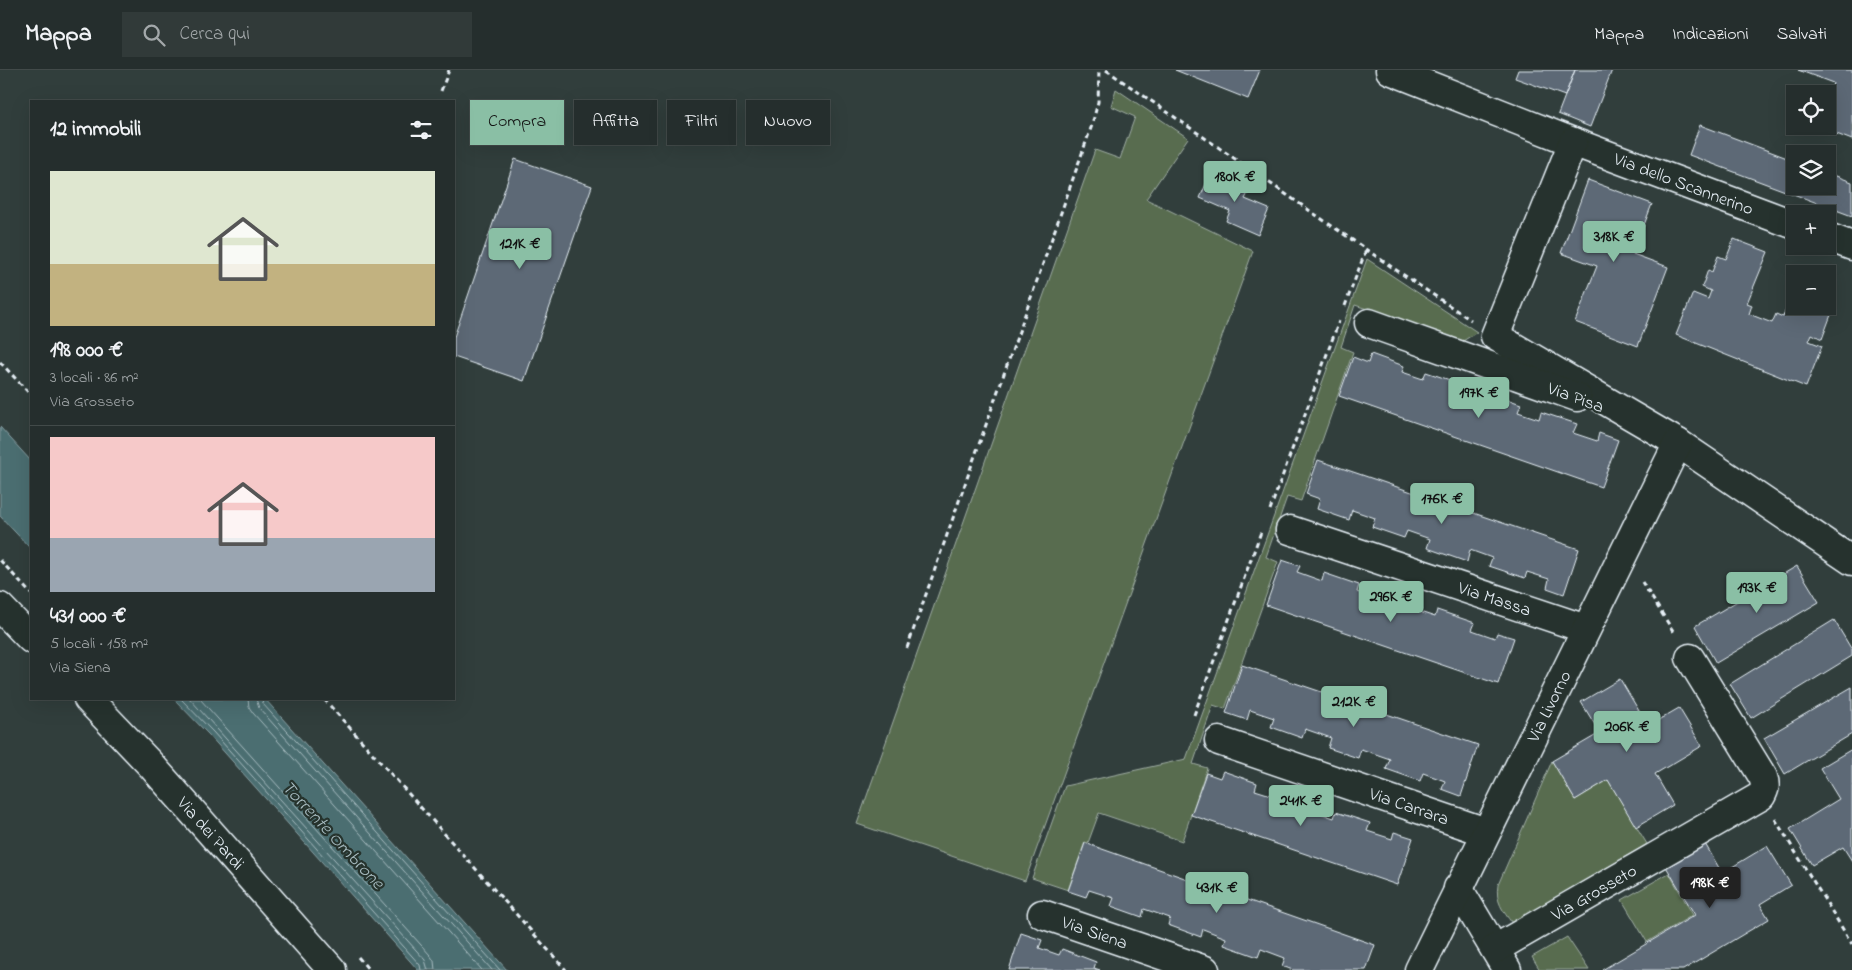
<!DOCTYPE html>
<html lang="it">
<head>
<meta charset="utf-8">
<style>
  :root { --surface:#252e2d; --page:#313a39; --text:#f1f3f6; --muted:#a3a8aa; --line:#424a49; --accent:#8abfa5 }
  body { margin:0; font-family:"Indie Flower",sans-serif; background:var(--page); color:var(--text); height:100vh; display:flex; flex-direction:column; font-size:19px; white-space:nowrap }
  * { box-sizing:border-box; margin:0 }
  p { font-size:16px; color:var(--muted) }
  .icon { flex:none; width:28px; height:28px; fill:none; stroke:currentColor; stroke-width:2; stroke-linecap:round; stroke-linejoin:round }
  .map { position:relative; flex:1; overflow:hidden }
  .panel { position:absolute; left:30px; top:30px; width:425px; height:600px; display:flex; flex-direction:column; background:var(--surface); border-radius:0px; box-shadow:0 5px 20px #0002,0 0 0 1px var(--line) }
  .panel>* { flex:none }
  .banner { position:absolute; left:470px; top:30px; width:475px; height:45px; display:flex; gap:10px }
  .controls { position:absolute; left:1786px; top:15px; display:grid; gap:10px }
  .controls a { display:grid; place-items:center; width:50px; height:50px; border-radius:0px; background:var(--surface); box-shadow:0 5px 20px #0002,0 0 0 1px var(--line); font-size:25px }
  .price { position:absolute; translate:-50% -42px; padding:0 11px; border-radius:5px; background:var(--accent); color:#111; font-size:16px; line-height:32px; filter:drop-shadow(0 1px 2px #0008) }
  .price::after { content:''; position:absolute; left:50%; top:30px; width:15px; height:11px; margin-left:-8px; background:inherit; clip-path:polygon(0 0,100% 0,50% 100%) }
  .price.selected { background:#222; color:#fff }
  ul { padding:0; list-style:none }
  li { display:grid; align-content:center; gap:10px; height:265px; padding:0 20px }
  li+li { border-top:1px solid var(--line) }
  li span { display:grid; place-items:center; height:155px; border-radius:0px; color:#555 }
  li>.icon { margin-inline-start:auto }
  span .icon { width:90px; height:90px; fill:#fffc; stroke-width:1 }
  li b { font-size:21px }
  h2 { display:flex; justify-content:space-between; align-items:center; height:60px; padding:0 20px; font-size:21px }
  .tag { padding:0 18px; border-radius:0px; background:var(--surface); box-shadow:0 5px 20px #0002,0 0 0 1px var(--line); font-size:18px; line-height:45px }
  .tag.selected { background:var(--accent); color:#111 }
  header { display:flex; align-items:center; gap:30px; box-sizing:border-box; height:70px; padding:0 25px; background:var(--surface); border-bottom:1px solid var(--line) }
  header strong { font-size:24px }
  nav { display:flex; gap:28px; margin-inline-start:auto; font-size:18px }
  .search { width:350px; height:45px; background:var(--page); display:flex; align-items:center; gap:12px; box-sizing:border-box; padding:0 18px; border-radius:0px; color:var(--muted); font-size:19px }
  .map>svg:first-child { display:block }
  .green { fill:#586c50; stroke:#a0aea4 }
  .water { fill:#4b6e71; stroke:#8aa2a7 }
  .lines { fill:none; stroke-linecap:round; stroke-linejoin:round }
  .shore { stroke:#a9bdc2; stroke-width:1 }
  .building { fill:#5d6976; stroke:#e8f1f8 }
  .minor-casing { stroke:#e8f1f8; stroke-width:31 }
  .path { stroke:#e8f1f8; stroke-width:3; stroke-dasharray:5 4; stroke-linecap:butt }
  .minor { stroke:#26332d; stroke-width:28 }
  .labels { text-anchor:middle; stroke-width:4.5; stroke-linejoin:round; paint-order:stroke }
  .street-label { font-size:18px; fill:#e8f1f8; stroke:#26332d }
  .water-label { font-size:19px; font-style:italic; fill:#a9bdc2; stroke:#26332d }
</style>
</head>
<body>
<header>
<strong>Mappa</strong>
<div class="search"><svg class="icon" aria-label="search" viewBox="0 0 24 24"><circle cx="10" cy="10" r="6"/><path d="M15 15l6 6"/></svg>Cerca qui</div>
<nav><a>Mappa</a><a>Indicazioni</a><a>Salvati</a></nav>
</header>
<div class="map">
<svg width="1852" height="900" viewBox="0 0 1852 900">
  <rect width="100%" height="100%" fill="#313e3c"/>
  <filter id="ink" filterUnits="userSpaceOnUse"><feTurbulence type="fractalNoise" baseFrequency=".02" numOctaves="2"/><feDisplacementMap in="SourceGraphic" scale="10" xChannelSelector="R" yChannelSelector="G"/><feConvolveMatrix kernelMatrix="1 2 1 2 8 2 1 2 1" color-interpolation-filters="sRGB"/></filter>
  <g filter="url(#ink)">
    <path class="green" d="M1116 19 1188 68 1146 129 1253 181 1025 811 857 754 1095 80 1120 89 1135 47 1111 36Z
      M1367 189 1477 262 1463 271 1355 235 1341 277 1353 282 1301 431 1287 427 1266 487 1278 492 1225 639 1213 635 1193 694 1207 698 1182 771 1099 743 1088 773 1085 772 1068 820 1032 808 1065 716 1186 689Z
      M1552 691 1575 730 1608 710 1647 774 1512 853C1503 841 1495 831 1498 815Z
      M1669 803 1693 845 1647 872 1622 830Z
      M1567 867 1589 900H1540L1532 887Z"/>
    <path class="water" d="M0 357 31 391V479L0 446Z
      M174 629H265L507 900H418L209 665Z"/>
    <g class="lines">
      <path class="shore" d="M181 629 213 662 420 895 421 900
        M190 629 425 890 428 900
        M200 629 430 885 434 891 435 900
        M248 629 249 637 253 643 482 900
        M256 629 259 638 492 900
        M262 629 263 634 500 900"/>
    </g>
    <path class="building" d="M1175 0H1260L1248 29Z
      M1518 0H1575L1565 26 1515 8Z
      M1575 0H1612L1590 57 1558 44Z
      M1798 0H1852V70L1816 56H1828V27L1833 13Z
      M1700 55 1795 91V116H1828V103L1852 112V146L1689 85Z
      M515 89 592 116 524 311 454 287V267Z
      M1211 102 1250 119 1245 129 1269 139 1258 165 1226 151 1230 141 1200 128Z
      M1588 110 1652 134 1633 184 1668 197 1638 276 1575 252 1597 196 1561 183Z
      M1734 169 1768 182 1747 233 1752 235 1749 244 1772 253 1776 244 1783 247 1795 216V236H1828V207L1836 211 1828 232 1835 234 1822 269 1812 264 1809 271 1822 276 1806 317 1676 265 1693 223 1708 229 1711 221 1702 217 1708 200 1712 202 1718 186 1726 189Z
      M1371 284 1404 296 1402 302 1423 309 1426 302 1462 314 1460 322 1481 329 1484 321 1521 334 1518 342 1539 349 1541 342 1577 354 1573 363 1597 371 1599 363 1618 370 1601 417 1339 326 1353 287 1368 293Z
      M1318 390 1579 479 1564 524 1547 518 1549 509 1527 502 1525 508 1489 496 1492 488 1470 480 1467 492 1427 478 1430 469 1407 461 1404 468 1372 457 1375 448 1352 440 1349 450 1317 439 1320 429 1306 424Z
      M1282 490 1300 496 1297 502 1322 511 1324 503 1359 515 1357 522 1378 530 1381 521 1416 533 1414 540 1435 547 1437 540 1475 553 1472 560 1495 568 1497 563 1514 568 1498 614 1266 535Z
      M1797 496 1819 532 1716 593 1695 556Z
      M1834 550 1852 580V586L1751 648 1730 614Z
      M1242 595 1478 675 1461 726 1442 719 1445 711 1423 703 1420 711 1386 699 1390 689 1361 679 1358 688 1328 678 1331 668 1305 659 1302 668 1271 657 1274 648 1250 640 1247 650 1226 643Z
      M1620 609 1648 656 1679 638 1702 676 1655 704 1673 735 1636 757 1608 710 1575 730 1552 691 1600 663 1581 632Z
      M1852 617V664L1785 704 1764 668Z
      M1852 679V791L1843 777 1812 795 1790 759 1839 729 1820 698Z
      M1223 701 1257 713 1255 720 1274 726 1276 720 1314 734 1311 740 1334 748 1336 742 1370 753 1367 761 1392 769 1394 762 1413 768 1397 815 1191 745 1206 703 1220 708Z
      M1704 772 1722 803 1767 776 1791 815 1760 834 1769 849 1683 900H1602L1695 845 1665 795Z
      M1085 773 1375 875 1366 900H1293L1282 896 1285 888 1261 879 1258 887 1224 875 1226 868 1203 859 1201 867 1168 855 1170 848 1144 839 1142 847 1111 836 1114 828 1089 820 1086 827 1068 821Z
      M1021 863 1042 870 1039 878 1059 885 1062 879 1096 892 1094 898 1100 900H1009Z"/>
    <g class="lines">
      <defs>
        <g id="minor">
          <path id="s1" d="M1390 0 1573 72 1795 155"/>
          <path d="M1573 72 1495 266 1678 373 1852 491"/>
          <path d="M1828 167 1852 176"/>
          <path d="M1369 253 1577 327"/>
          <path id="s2" d="M1290 460 1586 559"/>
          <path d="M0 537 31 569"/>
          <path id="s3" d="M88 629 151 695 332 900"/>
          <path id="s4" d="M1219 671 1486 762"/>
          <path d="M1458 818 1507 900"/>
          <path id="s5" d="M1042 844 1205 900"/>
          <path id="s6" d="M1495 879 1761 726C1765 719 1766 715 1763 707L1690 588"/>
          <path id="s7" d="M1419 900 1678 373"/>
        </g>
      </defs>
      <use href="#minor" class="minor-casing"/>
      <path class="path" d="M1106 0C1228 83 1348 169 1471 250
        M441 21 449 0
        M1345 236 1366 180
        M0 292 31 325
        M1270 440 1339 251
        M0 490 31 524
        M1642 512 1675 564
        M907 578 1092 55 1098 32 1099 0
        M324 629 566 900
        M1194 645 1261 462
        M1775 749 1852 874
        M358 887 369 900"/>
      <use href="#minor" class="minor"/>
    </g>
  </g>
  <g class="labels">
    <g class="street-label">
      <text dy="6" stroke="none"><textPath href="#s1" startOffset="315">Via dello Scannerino</textPath></text>
      <text transform="translate(1576 327) rotate(20)" y="6">Via Pisa</text>
      <text dy="6" stroke="none"><textPath href="#s2" startOffset="216">Via Massa</textPath></text>
      <text dy="6" stroke="none"><textPath href="#s7" startOffset="294">Via Livorno</textPath></text>
      <text dy="6" stroke="none"><textPath href="#s4" startOffset="201">Via Carrara</textPath></text>
      <text dy="6" stroke="none"><textPath href="#s3" startOffset="182">Via dei Pardi</textPath></text>
      <text dy="6" stroke="none"><textPath href="#s6" startOffset="114">Via Grosseto</textPath></text>
      <text dy="6" stroke="none"><textPath href="#s5" startOffset="56">Via Siena</textPath></text>
    </g>
    <g class="water-label">
      <text transform="translate(334 764) rotate(47)" y="7">Torrente Ombrone</text>
    </g>
  </g>
</svg>
<div class="controls">
<a><svg class="icon" aria-label="locate" viewBox="0 0 24 24"><circle cx="12" cy="12" r="6"/><path d="M12 2v4M12 18v4M2 12h4M18 12h4"/></svg></a>
<a><svg class="icon" aria-label="layers" viewBox="0 0 24 24"><path d="M12 4l9 5-9 5-9-5zM3 14l9 5 9-5"/></svg></a>
<a>+</a>
<a>−</a>
</div>
<b class="price" style="left:1235px;top:133px">180K €</b>
<b class="price" style="left:1614px;top:193px">318K €</b>
<b class="price" style="left:520px;top:200px">121K €</b>
<b class="price" style="left:1479px;top:349px">197K €</b>
<b class="price" style="left:1442px;top:455px">176K €</b>
<b class="price" style="left:1757px;top:544px">193K €</b>
<b class="price" style="left:1391px;top:553px">296K €</b>
<b class="price" style="left:1354px;top:658px">212K €</b>
<b class="price" style="left:1627px;top:683px">206K €</b>
<b class="price" style="left:1301px;top:757px">241K €</b>
<b class="price selected" style="left:1710px;top:839px">198K €</b>
<b class="price" style="left:1217px;top:844px">431K €</b>
<div class="banner">
<a class="tag selected">Compra</a>
<a class="tag">Affitta</a>
<a class="tag">Filtri</a>
<a class="tag">Nuovo</a>
</div>
<section class="panel">
<h2>12 immobili<svg class="icon" aria-label="filters" viewBox="0 0 24 24"><path d="M4 7h16M4 17h16"/><circle cx="9" cy="7" r="2"/><circle cx="15" cy="17" r="2"/></svg></h2>
<ul>
<li><span style="background:linear-gradient(#dfe7d0 60%,#c2b280 0)"><svg class="icon" aria-label="home" viewBox="0 0 24 24"><path d="M3 11l9-7 9 7M6 9v11h12V9"/></svg></span><div><b>198 000 €</b><p>3 locali · 86 m²</p><p>Via Grosseto</p></div></li>
<li><span style="background:linear-gradient(#f6c9c9 65%,#9aa5b1 0)"><svg class="icon" aria-label="home" viewBox="0 0 24 24"><path d="M3 11l9-7 9 7M6 9v11h12V9"/></svg></span><div><b>431 000 €</b><p>5 locali · 158 m²</p><p>Via Siena</p></div></li>
</ul>
</section>
</div>
</body>
</html>
